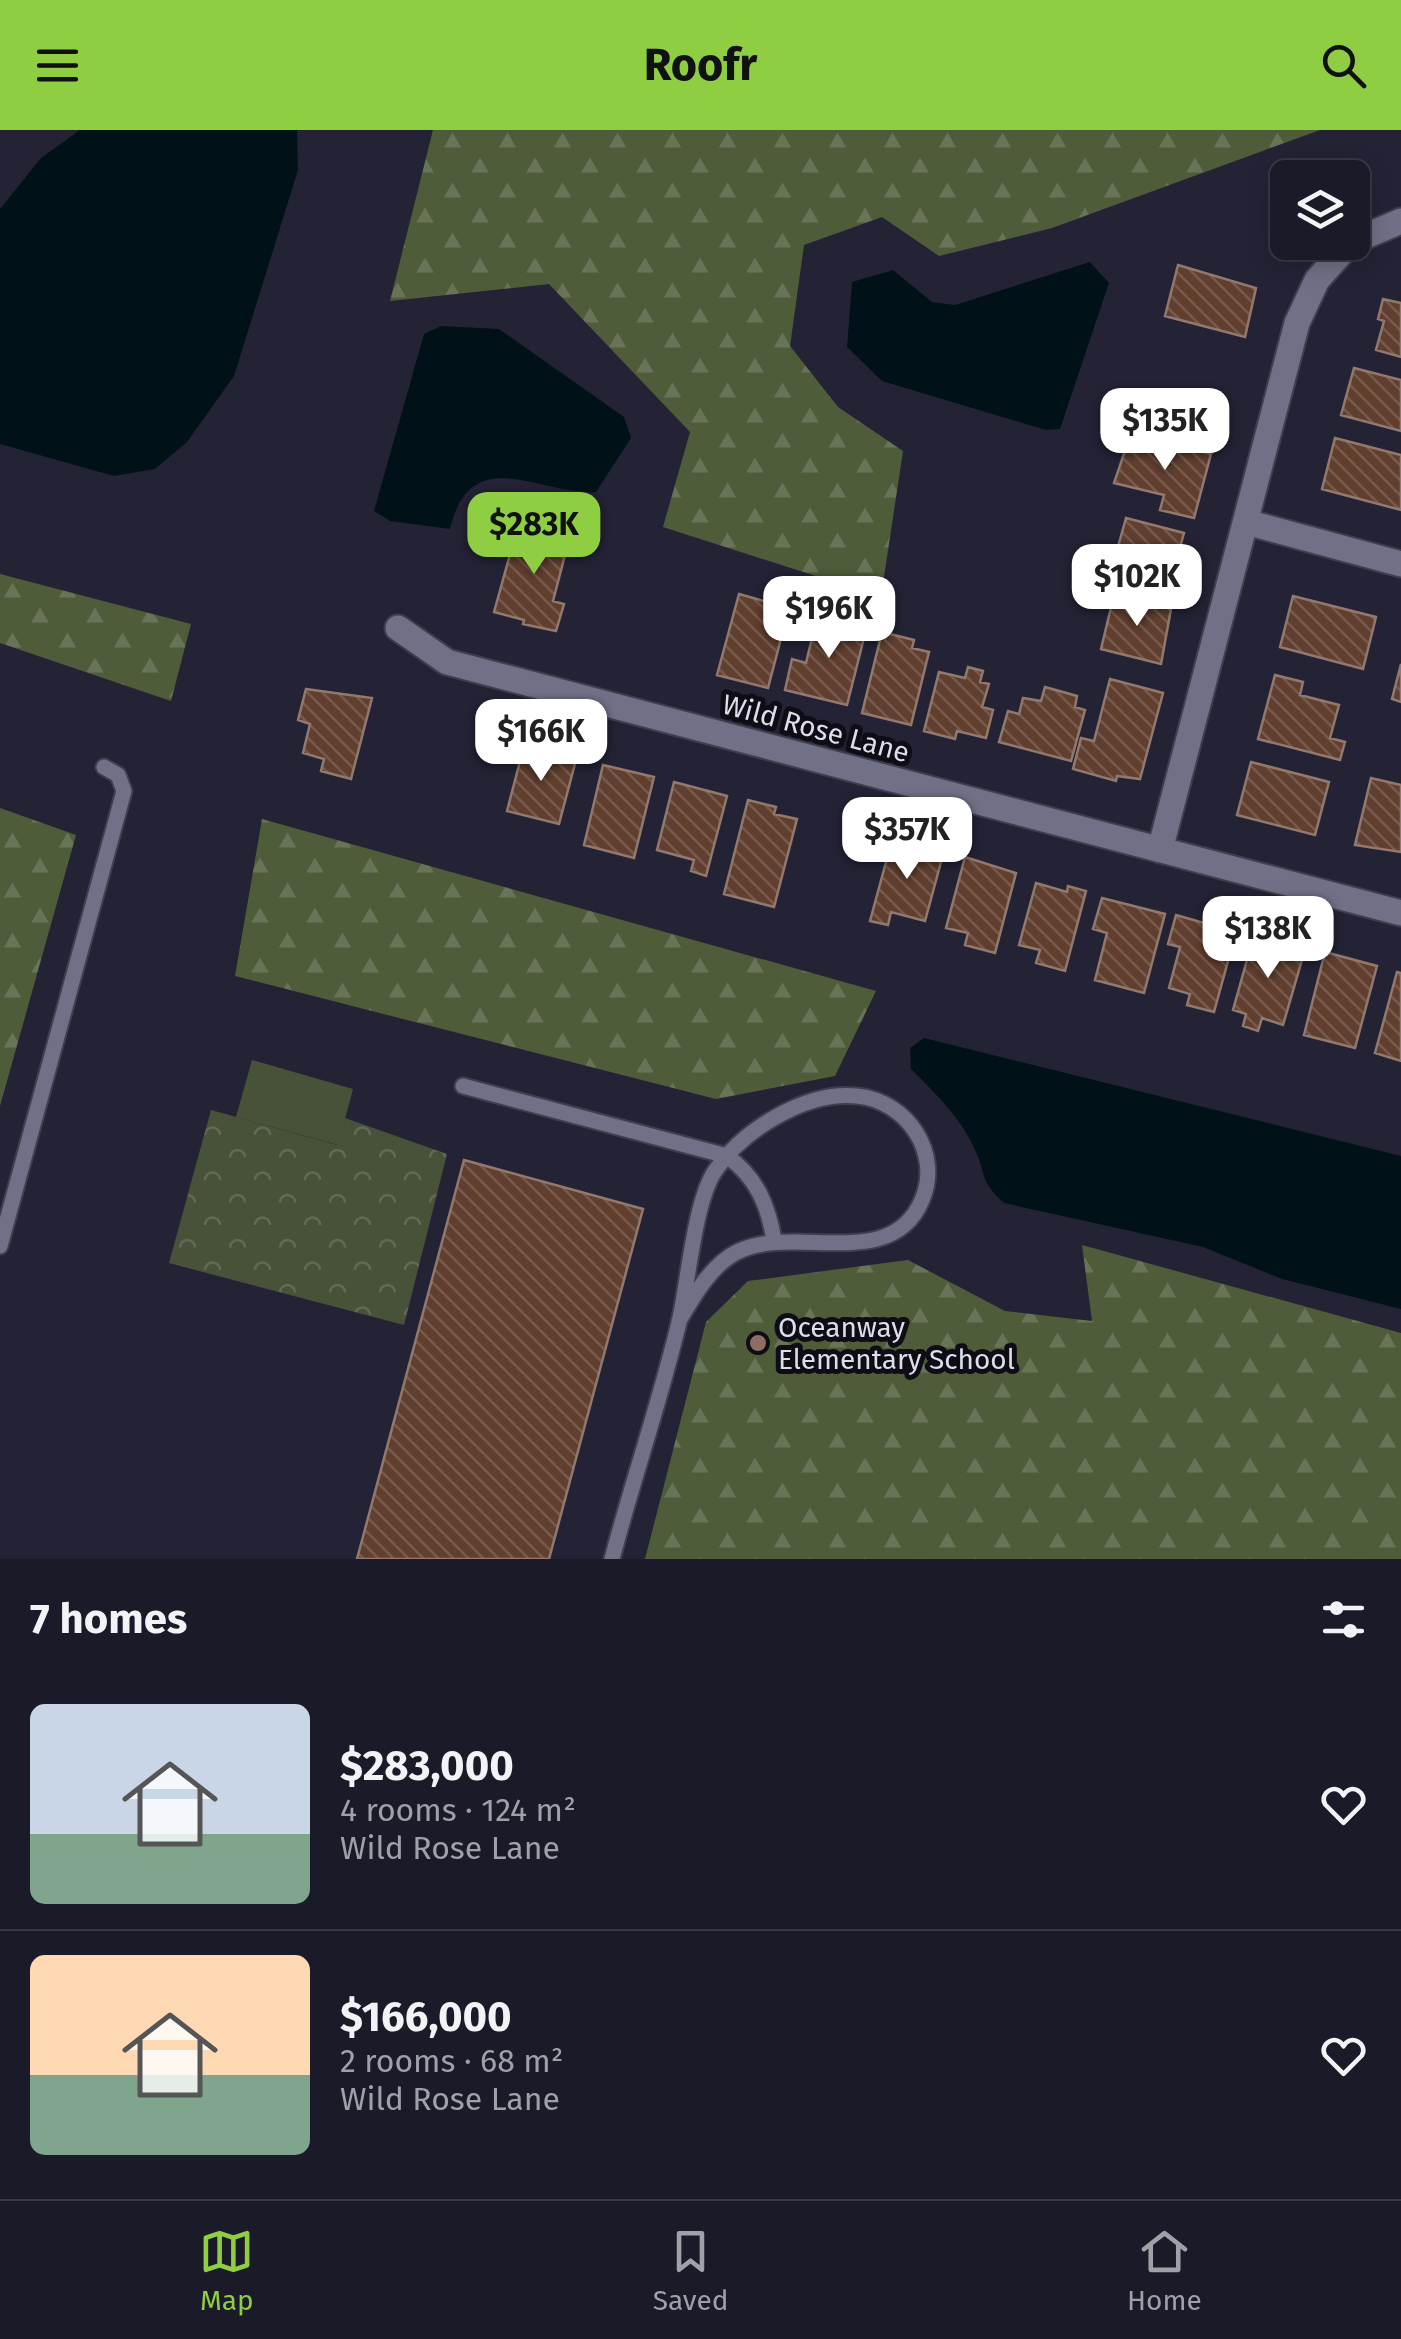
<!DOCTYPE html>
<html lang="en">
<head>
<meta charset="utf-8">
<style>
  :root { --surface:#1b1a28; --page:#282734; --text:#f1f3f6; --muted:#a0a1a8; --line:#393845; --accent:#8fcd42 }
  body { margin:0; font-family:"Fira Sans",sans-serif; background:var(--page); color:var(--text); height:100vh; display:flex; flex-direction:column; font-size:38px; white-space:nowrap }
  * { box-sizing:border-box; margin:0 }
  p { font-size:32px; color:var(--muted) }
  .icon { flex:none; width:55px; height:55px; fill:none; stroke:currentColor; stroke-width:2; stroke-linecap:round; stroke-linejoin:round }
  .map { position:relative; height:1429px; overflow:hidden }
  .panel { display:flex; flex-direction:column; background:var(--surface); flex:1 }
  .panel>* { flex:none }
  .buttons { position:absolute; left:1270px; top:30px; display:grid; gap:20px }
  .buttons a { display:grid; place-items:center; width:100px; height:100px; border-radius:15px; background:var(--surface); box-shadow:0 5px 25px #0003,0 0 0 2px var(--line); font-size:50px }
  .price { position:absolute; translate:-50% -85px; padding:0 22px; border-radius:20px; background:#fff; color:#222; font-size:32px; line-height:65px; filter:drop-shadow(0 2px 5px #0008) }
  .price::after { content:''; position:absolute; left:50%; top:60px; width:30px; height:22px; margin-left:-15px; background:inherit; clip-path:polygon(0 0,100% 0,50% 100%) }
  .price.selected { background:var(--accent); color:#111 }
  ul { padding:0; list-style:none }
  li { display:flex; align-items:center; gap:30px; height:250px; padding:0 30px }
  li+li { border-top:2px solid var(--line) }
  li span { display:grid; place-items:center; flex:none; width:280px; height:200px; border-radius:15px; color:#555 }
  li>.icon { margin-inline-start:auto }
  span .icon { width:120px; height:120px; fill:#fffc; stroke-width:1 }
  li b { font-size:42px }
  h2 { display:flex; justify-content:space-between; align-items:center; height:120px; padding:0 30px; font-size:42px }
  header { display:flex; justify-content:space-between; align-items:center; height:130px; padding:0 30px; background:var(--accent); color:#111; font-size:45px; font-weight:700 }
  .dock { display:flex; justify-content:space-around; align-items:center; height:140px; border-top:2px solid var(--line); background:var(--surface); font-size:28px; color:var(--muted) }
  .dock a { display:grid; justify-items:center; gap:5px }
  .dock .selected { color:var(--accent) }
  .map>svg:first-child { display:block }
  .forest { fill:url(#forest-firs) }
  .park { fill:url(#park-crowns) }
  .pitch { fill:#485239 }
  .water { fill:#001218 }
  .building { fill:url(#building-back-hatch); stroke:#92796e; stroke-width:2.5 }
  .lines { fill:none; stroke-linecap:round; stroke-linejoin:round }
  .lane-casing { stroke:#3f3e4e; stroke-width:19 }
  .street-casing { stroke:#3f3e4e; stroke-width:29 }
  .lane { stroke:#707087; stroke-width:15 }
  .street { stroke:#707087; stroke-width:25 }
  .education-dot { fill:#8d6e63; stroke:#0e0d16; stroke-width:4 }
  .labels { text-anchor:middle; stroke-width:10; stroke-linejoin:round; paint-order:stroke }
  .street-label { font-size:28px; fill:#dedeeb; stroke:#0e0d16 }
  .poi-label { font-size:28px; fill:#dedeeb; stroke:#0e0d16; text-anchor:start }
</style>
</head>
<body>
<header><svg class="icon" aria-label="menu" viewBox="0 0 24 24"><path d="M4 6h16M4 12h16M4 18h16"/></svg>Roofr<svg class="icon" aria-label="search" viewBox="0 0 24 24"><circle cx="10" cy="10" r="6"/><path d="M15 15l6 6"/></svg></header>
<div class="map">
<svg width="1401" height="1429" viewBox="0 0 1401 1429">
  <defs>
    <pattern id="forest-firs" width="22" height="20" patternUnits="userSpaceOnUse" patternTransform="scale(2.5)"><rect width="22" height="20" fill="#4f5c3a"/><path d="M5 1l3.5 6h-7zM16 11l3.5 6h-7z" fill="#687357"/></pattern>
    <pattern id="park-crowns" width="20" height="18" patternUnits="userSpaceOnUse" patternTransform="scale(2.5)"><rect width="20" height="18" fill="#485239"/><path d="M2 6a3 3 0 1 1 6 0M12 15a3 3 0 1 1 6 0" fill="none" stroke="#626a56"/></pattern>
    <pattern id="building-back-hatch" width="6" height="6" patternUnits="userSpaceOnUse" patternTransform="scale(2.5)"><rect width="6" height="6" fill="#613f2f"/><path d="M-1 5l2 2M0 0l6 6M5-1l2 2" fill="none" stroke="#775a4d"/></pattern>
  </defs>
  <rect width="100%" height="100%" fill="#242336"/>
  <path class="forest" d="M433 0H1320L1052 98 939 126 882 87 804 115 790 216 838 277 903 321 881 467 663 397 690 302 549 154 390 171Z
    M0 444 191 494 171 571 0 513Z
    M0 678 76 705 0 976Z
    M262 689 876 861 835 946 716 969 235 846Z
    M1082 1115 1401 1203V1429H645L706 1192 748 1151 908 1130 1005 1181 1092 1191Z"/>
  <path class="park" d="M211 980 337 1015 345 988 447 1024 404 1195 169 1133Z"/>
  <path class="pitch" d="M252 930 353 959 338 1015 236 987Z"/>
  <path class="water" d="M80 0H297L298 40 234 246 187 312 155 339 114 346 0 314V79L41 28Z
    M1090 132 1109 153 1060 299 1046 300 882 251 847 217 852 152 893 140 932 172 955 175Z
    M441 196 499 199 624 287 631 308 596 362C539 365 471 311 450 399L390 391 374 381 424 204Z
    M924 908 1401 1026V1179L1282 1149 1203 1117 1004 1073C978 1049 988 1048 975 1020 962 989 934 962 911 939L910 918Z"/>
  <path class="building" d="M1178 135 1256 158 1245 207 1165 186Z
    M1383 169 1401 173V227L1376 220 1384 191 1378 189Z
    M1354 238 1401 250V301L1341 285Z
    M1131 303 1211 324 1194 388 1160 380 1164 365 1114 353Z
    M1335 308 1401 325V380L1322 359Z
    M1126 388 1184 403 1177 428 1185 430 1178 457 1100 436 1104 420 1116 424Z
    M519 392 570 406 553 471 564 474 556 501 523 494 524 490 494 482Z
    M739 464 789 478 768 558 717 545Z
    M1114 465 1171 479 1161 534 1101 519Z
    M1293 466 1376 487 1363 539 1280 517Z
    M818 483 867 496 847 575 785 560 792 529 806 533Z
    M882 502 914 510 912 518 929 522 911 595 862 583Z
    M1401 534V572L1392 569Z
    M968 537 983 541 980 552 989 554 982 577 993 580 986 608 957 601 955 609 924 601 939 542 965 548Z
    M1275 545 1303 552 1300 565 1339 575 1330 608 1345 612 1340 630 1258 609Z
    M1110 549 1163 563 1140 649 1117 646 1116 651 1073 639 1081 608 1094 611Z
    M1045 557 1077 566 1075 577 1085 580 1071 631 999 612 1008 581 1019 584 1023 568 1041 571Z
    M306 559 372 568 351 649 321 641 324 629 303 623 310 594 298 590Z
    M525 612 576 630 559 694 507 681Z
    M1251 632 1329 652 1315 705 1237 685Z
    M603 635 654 647 634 728 584 715Z
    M1371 648 1401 655V722L1355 715Z
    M674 652 727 666 706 746 691 741 694 730 657 720Z
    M748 670 776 677 774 684 797 689 774 777 724 764Z
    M892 710 913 716 911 724 915 725 918 714 944 721 925 791 891 782 888 795 870 791Z
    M965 727 1016 743 995 823 965 815 968 803 946 798Z
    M1036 753 1067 762 1068 756 1086 761 1065 841 1036 833 1040 820 1019 815Z
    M1102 768 1165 784 1144 863 1095 850 1107 803 1093 799Z
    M1176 785 1236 802 1214 882 1187 875 1190 864 1169 858 1180 817 1168 814Z
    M1254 805 1284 814 1283 826 1288 811 1306 816 1283 895 1262 888 1258 901 1243 896 1246 884 1233 880Z
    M1325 822 1377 836 1355 918 1304 905Z
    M1397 842 1401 843V931L1375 923Z
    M464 1030 643 1079 549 1429H357Z"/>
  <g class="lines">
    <defs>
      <path id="lane" d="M463 956 727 1026C757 1048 768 1075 774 1110
        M0 1116 124 661 118 645 104 637
        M612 1429C633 1349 661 1269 680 1188 688 1152 695 1070 715 1041 743 1000 805 961 857 966 908 971 942 1024 922 1070 891 1144 794 1093 737 1122 711 1135 693 1167 679 1191"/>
      <path id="street" d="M1352 112 1401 91
        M1246 392 1401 434
        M398 498 447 532 1401 783
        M1160 720 1297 193 1317 150 1351 112"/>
    </defs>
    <use href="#lane" class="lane-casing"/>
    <use href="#street" class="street-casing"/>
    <use href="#lane" class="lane"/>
    <use href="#street" class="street"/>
  </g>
  <circle class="education-dot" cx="758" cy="1213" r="10"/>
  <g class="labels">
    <g class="street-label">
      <text transform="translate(816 598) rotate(15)" y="10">Wild Rose Lane</text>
    </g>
    <g class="poi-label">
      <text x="778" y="1207">Oceanway<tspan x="778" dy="32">Elementary School</tspan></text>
    </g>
  </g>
</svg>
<div class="buttons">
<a><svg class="icon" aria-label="layers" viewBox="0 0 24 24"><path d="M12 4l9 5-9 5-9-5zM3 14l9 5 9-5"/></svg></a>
</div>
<b class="price" style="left:1165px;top:343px">$135K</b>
<b class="price selected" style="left:534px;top:447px">$283K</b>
<b class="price" style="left:1137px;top:499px">$102K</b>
<b class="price" style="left:829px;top:531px">$196K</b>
<b class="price" style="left:541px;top:654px">$166K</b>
<b class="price" style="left:907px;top:752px">$357K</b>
<b class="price" style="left:1268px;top:851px">$138K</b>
</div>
<section class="panel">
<h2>7 homes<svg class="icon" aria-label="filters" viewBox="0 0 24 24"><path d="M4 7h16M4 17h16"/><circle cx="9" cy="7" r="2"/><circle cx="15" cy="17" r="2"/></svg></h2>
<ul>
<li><span style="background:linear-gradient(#c9d6e8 65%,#7fa58c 0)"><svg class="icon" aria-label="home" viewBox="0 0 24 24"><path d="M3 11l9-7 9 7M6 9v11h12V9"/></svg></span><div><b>$283,000</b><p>4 rooms · 124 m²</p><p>Wild Rose Lane</p></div><svg class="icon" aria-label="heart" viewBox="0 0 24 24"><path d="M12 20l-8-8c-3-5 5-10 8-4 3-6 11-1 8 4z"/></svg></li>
<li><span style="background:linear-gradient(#ffd9b3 60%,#7fa58c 0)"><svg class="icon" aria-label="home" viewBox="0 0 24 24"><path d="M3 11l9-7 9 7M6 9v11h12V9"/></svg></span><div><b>$166,000</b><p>2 rooms · 68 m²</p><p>Wild Rose Lane</p></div><svg class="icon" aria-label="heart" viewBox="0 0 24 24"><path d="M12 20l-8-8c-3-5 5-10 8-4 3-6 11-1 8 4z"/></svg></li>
</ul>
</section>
<nav class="dock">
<a class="selected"><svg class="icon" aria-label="map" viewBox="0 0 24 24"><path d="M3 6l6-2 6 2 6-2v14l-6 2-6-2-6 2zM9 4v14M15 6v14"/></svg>Map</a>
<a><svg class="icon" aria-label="saved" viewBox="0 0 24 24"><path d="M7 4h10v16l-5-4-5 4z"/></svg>Saved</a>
<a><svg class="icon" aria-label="home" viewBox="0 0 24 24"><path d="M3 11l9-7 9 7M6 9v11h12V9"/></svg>Home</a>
</nav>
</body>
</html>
